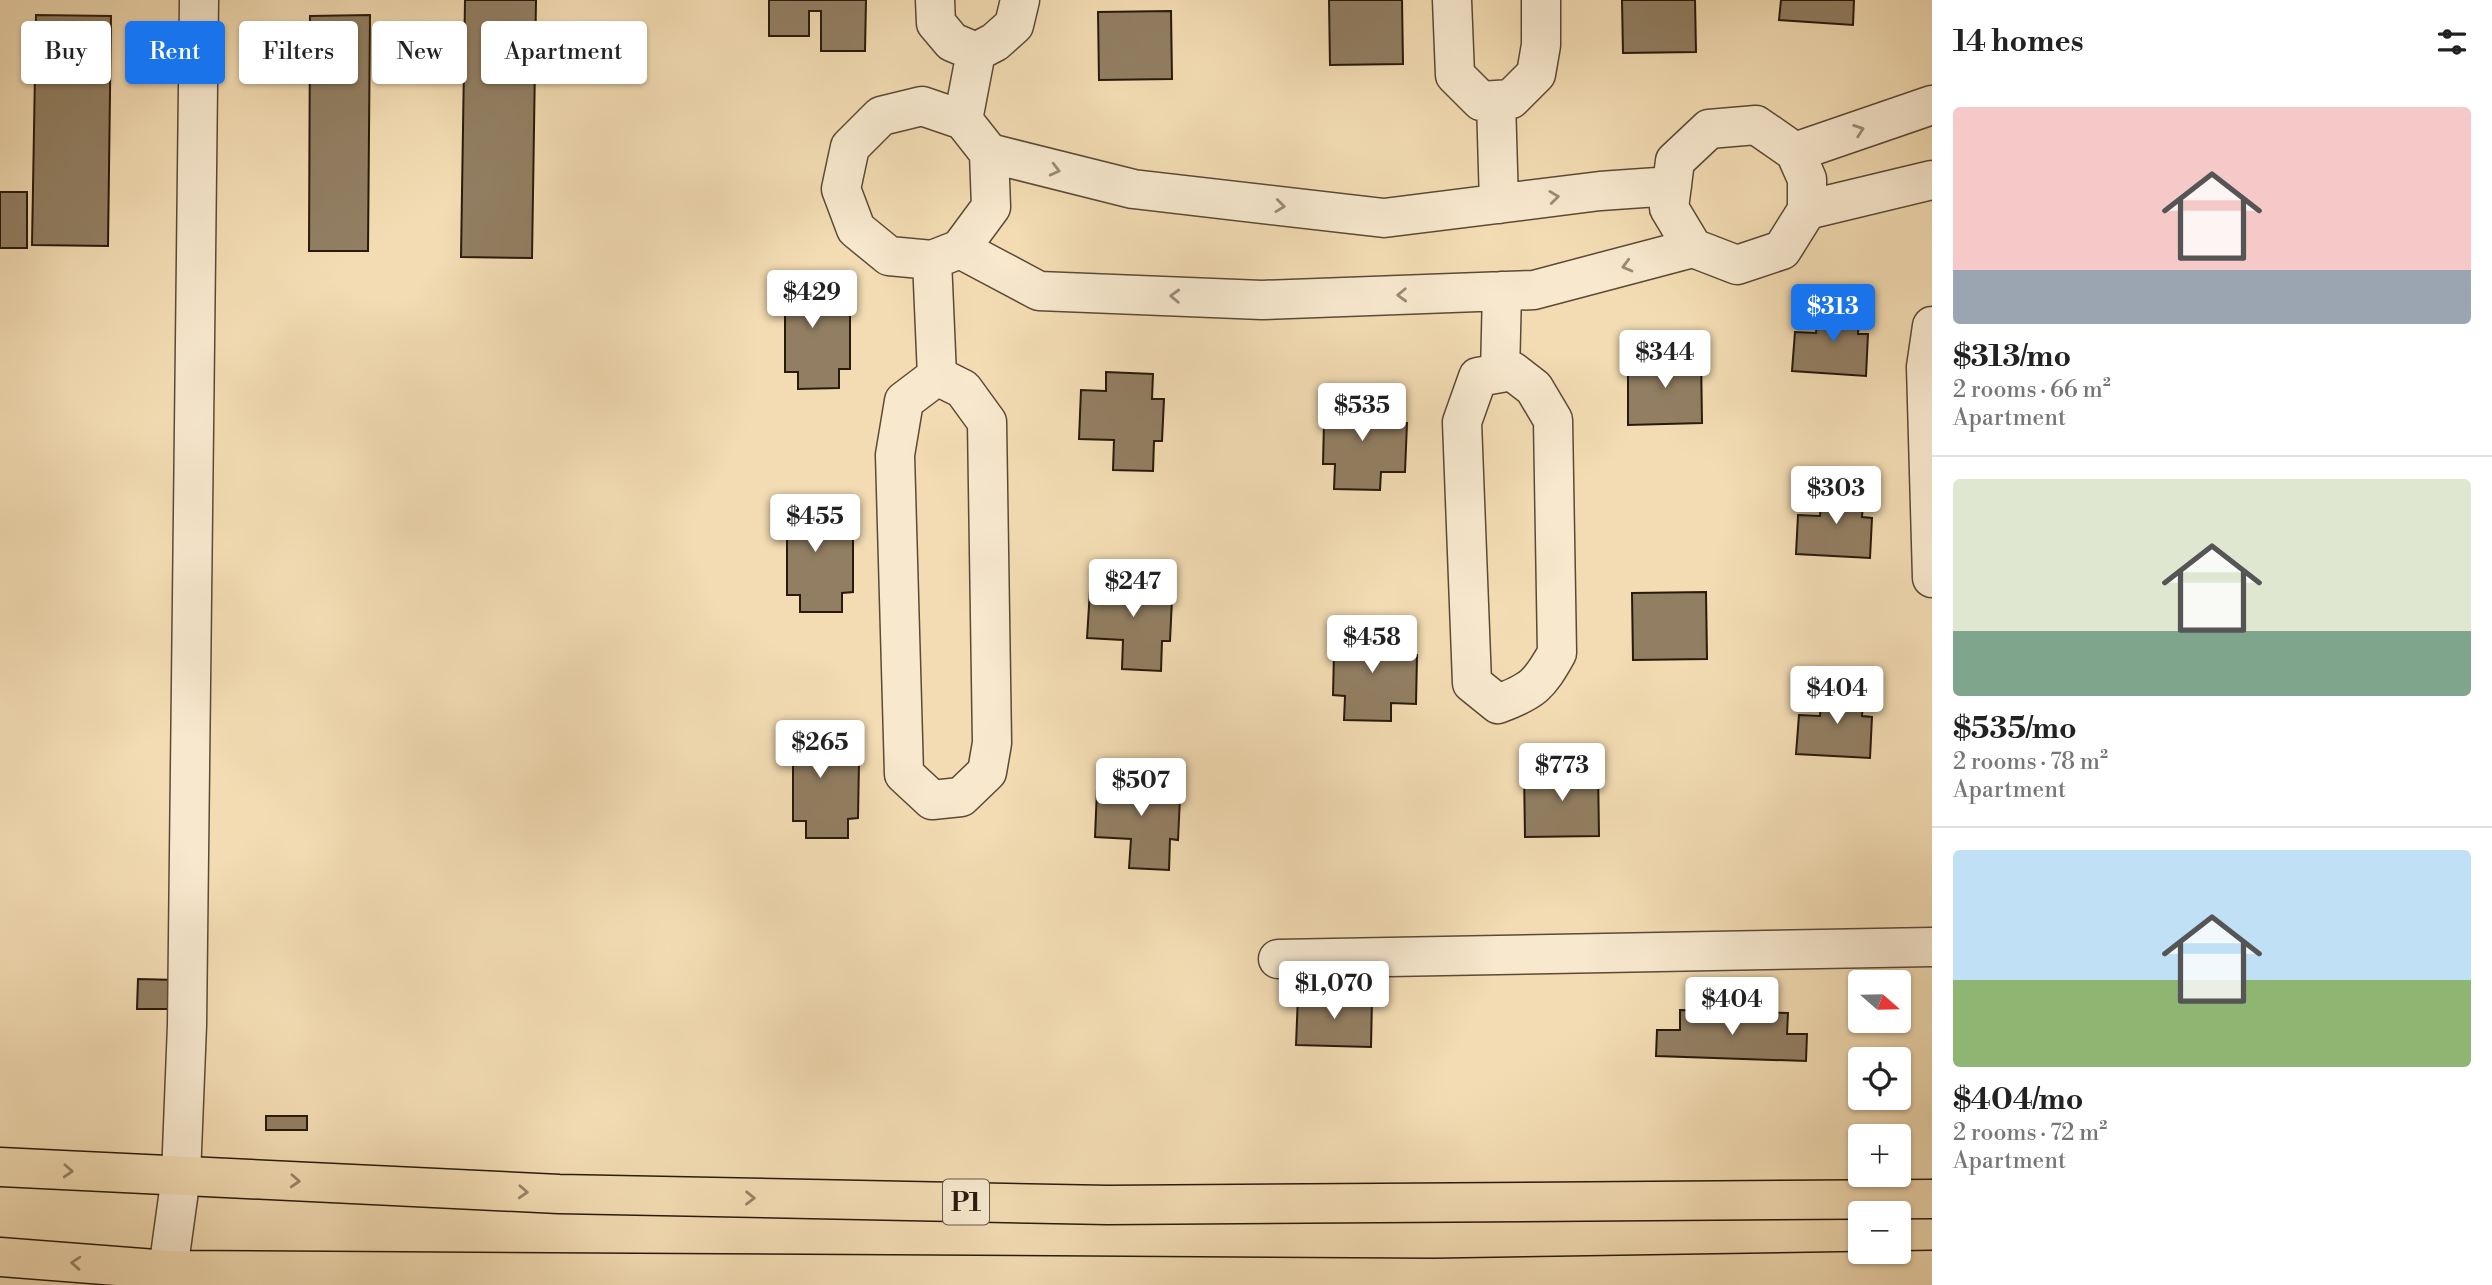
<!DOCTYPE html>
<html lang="en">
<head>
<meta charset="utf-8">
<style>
  :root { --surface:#fff; --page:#f6f6f6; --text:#222; --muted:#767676; --line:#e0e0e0; --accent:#1a73e8 }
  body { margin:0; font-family:"Libre Bodoni",serif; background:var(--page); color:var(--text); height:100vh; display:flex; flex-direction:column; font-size:26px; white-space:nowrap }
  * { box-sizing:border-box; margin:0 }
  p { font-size:23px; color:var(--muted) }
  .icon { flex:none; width:38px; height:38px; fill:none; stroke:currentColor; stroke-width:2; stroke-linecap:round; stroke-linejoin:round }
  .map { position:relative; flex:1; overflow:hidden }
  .details { display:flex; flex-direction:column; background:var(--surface); width:560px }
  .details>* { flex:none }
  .top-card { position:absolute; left:21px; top:21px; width:665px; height:63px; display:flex; gap:14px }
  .needle { width:46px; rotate:110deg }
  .controls { position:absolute; left:1848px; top:970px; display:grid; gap:14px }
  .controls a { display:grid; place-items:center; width:63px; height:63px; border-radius:7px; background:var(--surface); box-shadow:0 2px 5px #0004; font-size:35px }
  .price { position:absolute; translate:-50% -60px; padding:0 16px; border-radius:7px; background:#fff; color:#222; font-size:23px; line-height:46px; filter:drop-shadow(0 2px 4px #0008) }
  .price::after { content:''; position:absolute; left:50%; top:42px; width:21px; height:16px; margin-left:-10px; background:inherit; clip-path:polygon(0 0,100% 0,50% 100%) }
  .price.current { background:var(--accent); color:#fff }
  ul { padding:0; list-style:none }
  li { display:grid; align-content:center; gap:14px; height:371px; padding:0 21px }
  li+li { border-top:2px solid var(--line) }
  li span { display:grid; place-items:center; height:217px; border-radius:7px; color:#555 }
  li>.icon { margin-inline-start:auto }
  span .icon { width:126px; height:126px; fill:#fffc; stroke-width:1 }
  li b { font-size:30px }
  h2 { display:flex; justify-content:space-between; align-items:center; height:84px; padding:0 21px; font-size:30px }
  .tag { padding:0 24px; border-radius:7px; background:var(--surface); box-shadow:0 2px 5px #0004; font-size:24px; line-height:63px }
  .tag.current { background:var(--accent); color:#fff }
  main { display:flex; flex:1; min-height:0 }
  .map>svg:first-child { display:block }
  .building { fill:#927f63; stroke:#281a0c; stroke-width:2 }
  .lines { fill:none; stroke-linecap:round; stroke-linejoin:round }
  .minor-casing { stroke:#5b4a36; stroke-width:41 }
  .highway-casing { stroke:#281a0c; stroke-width:41 }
  .minor { stroke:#f7e8ce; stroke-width:38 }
  .highway { stroke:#f3dcb3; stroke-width:38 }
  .oneway { stroke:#9a8b77 }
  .oneway2 { stroke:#988568 }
  .labels { text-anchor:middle; stroke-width:7; stroke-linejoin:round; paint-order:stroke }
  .shield { fill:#f7e8ce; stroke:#665846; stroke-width:2 }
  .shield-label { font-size:26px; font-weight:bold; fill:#281a0c }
</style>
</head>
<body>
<main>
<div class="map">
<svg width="1932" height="1285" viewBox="0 0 1932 1285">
  <rect width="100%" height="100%" fill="#f3dcb3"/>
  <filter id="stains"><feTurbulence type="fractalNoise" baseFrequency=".00286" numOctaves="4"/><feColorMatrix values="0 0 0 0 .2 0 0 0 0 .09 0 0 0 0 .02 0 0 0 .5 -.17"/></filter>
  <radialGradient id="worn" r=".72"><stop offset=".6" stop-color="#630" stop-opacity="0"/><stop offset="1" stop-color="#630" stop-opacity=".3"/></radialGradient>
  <path class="building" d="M465 0H536L532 258 461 257Z
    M769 0H866L865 51H821V11H809V36H769Z
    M1329 0H1402L1403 64 1330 65Z
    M1622 0H1695L1696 52 1623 53Z
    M1781 0H1854L1853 25 1779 20Z
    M1171 11 1172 79 1099 80 1098 12Z
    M36 15 111 16 108 246 32 245Z
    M370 15 368 251H309L310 16Z
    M0 192H27V248H0Z
    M770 274H826V312H850V369H839V388L798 389V372H785V307H770Z
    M1819 304 1860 306 1858 334H1868L1866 376 1792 371 1795 332 1816 333Z
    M1701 356 1702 423 1628 425V357Z
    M1106 372 1153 374 1152 399H1164L1162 441H1154L1153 471 1113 470 1114 440 1079 439 1081 390 1106 391Z
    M1333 392 1373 393 1372 422 1407 423 1405 472H1381L1380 490 1334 489 1335 464H1323L1324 422H1332Z
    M1822 486 1864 489 1862 517 1872 518 1870 558 1796 554 1798 515 1820 516Z
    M829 497V535H853V592L842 593V612H800V595H787V530H774V498Z
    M1115 572 1161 574 1160 599H1172L1170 641H1162L1161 671 1122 669 1123 640 1087 638 1090 590 1114 591Z
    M1706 592 1707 659 1633 660 1632 593Z
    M1344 623 1383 624 1382 654 1417 655 1416 704 1391 703V721L1344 720 1345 696 1333 695 1334 653 1342 654Z
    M1822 687 1864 689 1862 716 1872 717 1870 758 1796 754 1799 715 1820 716Z
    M835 723 834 761H859L858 818 848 819V838H806V821H793V756H779V724Z
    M1598 769 1599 836 1525 837 1524 770Z
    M1123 771 1170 773 1168 797 1180 798 1178 840 1170 839 1169 870 1129 868 1131 839 1095 837 1097 789H1122Z
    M138 979 177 980 176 1009H137Z
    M1298 995 1372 998 1371 1047 1296 1045Z
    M1680 1010 1788 1013 1787 1034H1807L1806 1061 1656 1056 1657 1030H1680Z
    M266 1116H307V1130H266Z"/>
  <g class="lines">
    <defs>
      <path id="minor" d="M935 0 936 23 952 42 976 52 995 42 1014 25 1020 0
        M1452 0 1455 75 1481 101 1511 99 1536 74 1541 45V0
        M1496 101 1499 204
        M963 120 976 52
        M1756 125 1795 152 1807 179V210L1782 250 1737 265 1693 248 1669 208 1675 161 1709 129Z
        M1795 152 1932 105
        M989 153 991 207 960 249 932 260 889 256 856 229 841 189 850 147 881 116 922 106 963 120 989 153 1133 189 1384 218 1600 191 1672 186
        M1807 210 1932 180
        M960 249 1039 291 1262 300 1534 290 1693 248
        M932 260 937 376
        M1932 326 1926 367 1932 578
        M1512 371 1534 388 1553 420 1557 653C1539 685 1533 691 1498 704L1472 683 1462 422 1478 377Z
        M1500 373 1502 291
        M937 376 963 389 987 422 992 743 987 772 961 797 932 800 904 774 895 455 904 401Z
        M1278 959 1932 947
        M168 1270 181 1176 187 1025 199 0"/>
      <path id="highway" d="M0 1167 559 1194 1108 1205 1932 1199
        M0 1257 168 1270 1434 1278 1932 1270"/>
    </defs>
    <use href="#minor" class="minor-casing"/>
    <use href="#highway" class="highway-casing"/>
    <use href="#minor" class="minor"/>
    <use href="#highway" class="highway"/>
  </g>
  <defs><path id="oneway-chevron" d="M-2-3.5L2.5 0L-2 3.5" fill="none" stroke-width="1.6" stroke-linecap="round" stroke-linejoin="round" transform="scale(1.75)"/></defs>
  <g class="oneway">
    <use href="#oneway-chevron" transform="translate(1859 130) rotate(-19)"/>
    <use href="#oneway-chevron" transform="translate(1055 170) rotate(14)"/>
    <use href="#oneway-chevron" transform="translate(1554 197) rotate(-7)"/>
    <use href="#oneway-chevron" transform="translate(1280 206) rotate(7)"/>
    <use href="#oneway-chevron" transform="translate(1627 266) rotate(165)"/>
    <use href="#oneway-chevron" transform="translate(1402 295) rotate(178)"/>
    <use href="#oneway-chevron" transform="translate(1175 296) rotate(-178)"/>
  </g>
  <g class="oneway2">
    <use href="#oneway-chevron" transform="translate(68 1171) rotate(3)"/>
    <use href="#oneway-chevron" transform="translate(295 1181) rotate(3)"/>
    <use href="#oneway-chevron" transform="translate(523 1192) rotate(3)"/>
    <use href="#oneway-chevron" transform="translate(750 1198) rotate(1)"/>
    <use href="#oneway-chevron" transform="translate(76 1263) rotate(-176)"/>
  </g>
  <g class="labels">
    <rect class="shield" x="943" y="1179.5" width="46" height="45" rx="5"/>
    <g class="shield-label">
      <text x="966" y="1211">P1</text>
    </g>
  </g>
  <rect width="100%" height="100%" filter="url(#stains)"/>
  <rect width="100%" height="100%" fill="url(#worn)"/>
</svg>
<div class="controls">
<a><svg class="needle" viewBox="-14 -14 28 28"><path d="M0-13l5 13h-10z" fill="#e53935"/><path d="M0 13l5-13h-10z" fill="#767676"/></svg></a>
<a><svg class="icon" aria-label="locate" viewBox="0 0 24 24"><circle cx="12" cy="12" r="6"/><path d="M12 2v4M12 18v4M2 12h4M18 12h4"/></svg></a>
<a>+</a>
<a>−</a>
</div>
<b class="price" style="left:812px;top:330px">$429</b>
<b class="price current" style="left:1833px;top:344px">$313</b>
<b class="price" style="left:1665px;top:390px">$344</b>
<b class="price" style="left:1362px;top:443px">$535</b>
<b class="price" style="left:1836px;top:526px">$303</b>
<b class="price" style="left:815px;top:554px">$455</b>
<b class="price" style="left:1133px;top:619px">$247</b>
<b class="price" style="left:1372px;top:675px">$458</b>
<b class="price" style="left:1837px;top:726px">$404</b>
<b class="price" style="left:820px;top:780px">$265</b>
<b class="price" style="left:1562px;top:803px">$773</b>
<b class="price" style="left:1141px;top:818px">$507</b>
<b class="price" style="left:1334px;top:1021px">$1,070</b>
<b class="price" style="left:1732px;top:1037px">$404</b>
<div class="top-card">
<a class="tag">Buy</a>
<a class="tag current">Rent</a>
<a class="tag">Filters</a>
<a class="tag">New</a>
<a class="tag">Apartment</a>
</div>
</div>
<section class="details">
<h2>14 homes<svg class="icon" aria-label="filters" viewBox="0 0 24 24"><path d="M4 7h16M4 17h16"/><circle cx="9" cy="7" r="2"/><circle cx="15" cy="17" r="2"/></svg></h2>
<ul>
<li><span style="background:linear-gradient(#f6c9c9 75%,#9aa5b1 0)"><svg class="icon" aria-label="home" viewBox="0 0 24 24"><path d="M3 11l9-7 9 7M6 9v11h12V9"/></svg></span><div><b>$313/mo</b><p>2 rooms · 66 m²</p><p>Apartment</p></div></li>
<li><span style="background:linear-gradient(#dfe7d0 70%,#7fa58c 0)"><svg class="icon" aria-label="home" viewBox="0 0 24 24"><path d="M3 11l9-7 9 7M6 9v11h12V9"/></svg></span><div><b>$535/mo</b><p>2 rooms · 78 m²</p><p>Apartment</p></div></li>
<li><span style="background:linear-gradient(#bfe0f5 60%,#8fb573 0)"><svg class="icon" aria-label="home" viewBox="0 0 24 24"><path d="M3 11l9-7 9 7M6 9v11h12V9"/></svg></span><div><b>$404/mo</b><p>2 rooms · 72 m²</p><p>Apartment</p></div></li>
</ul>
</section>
</main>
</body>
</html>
